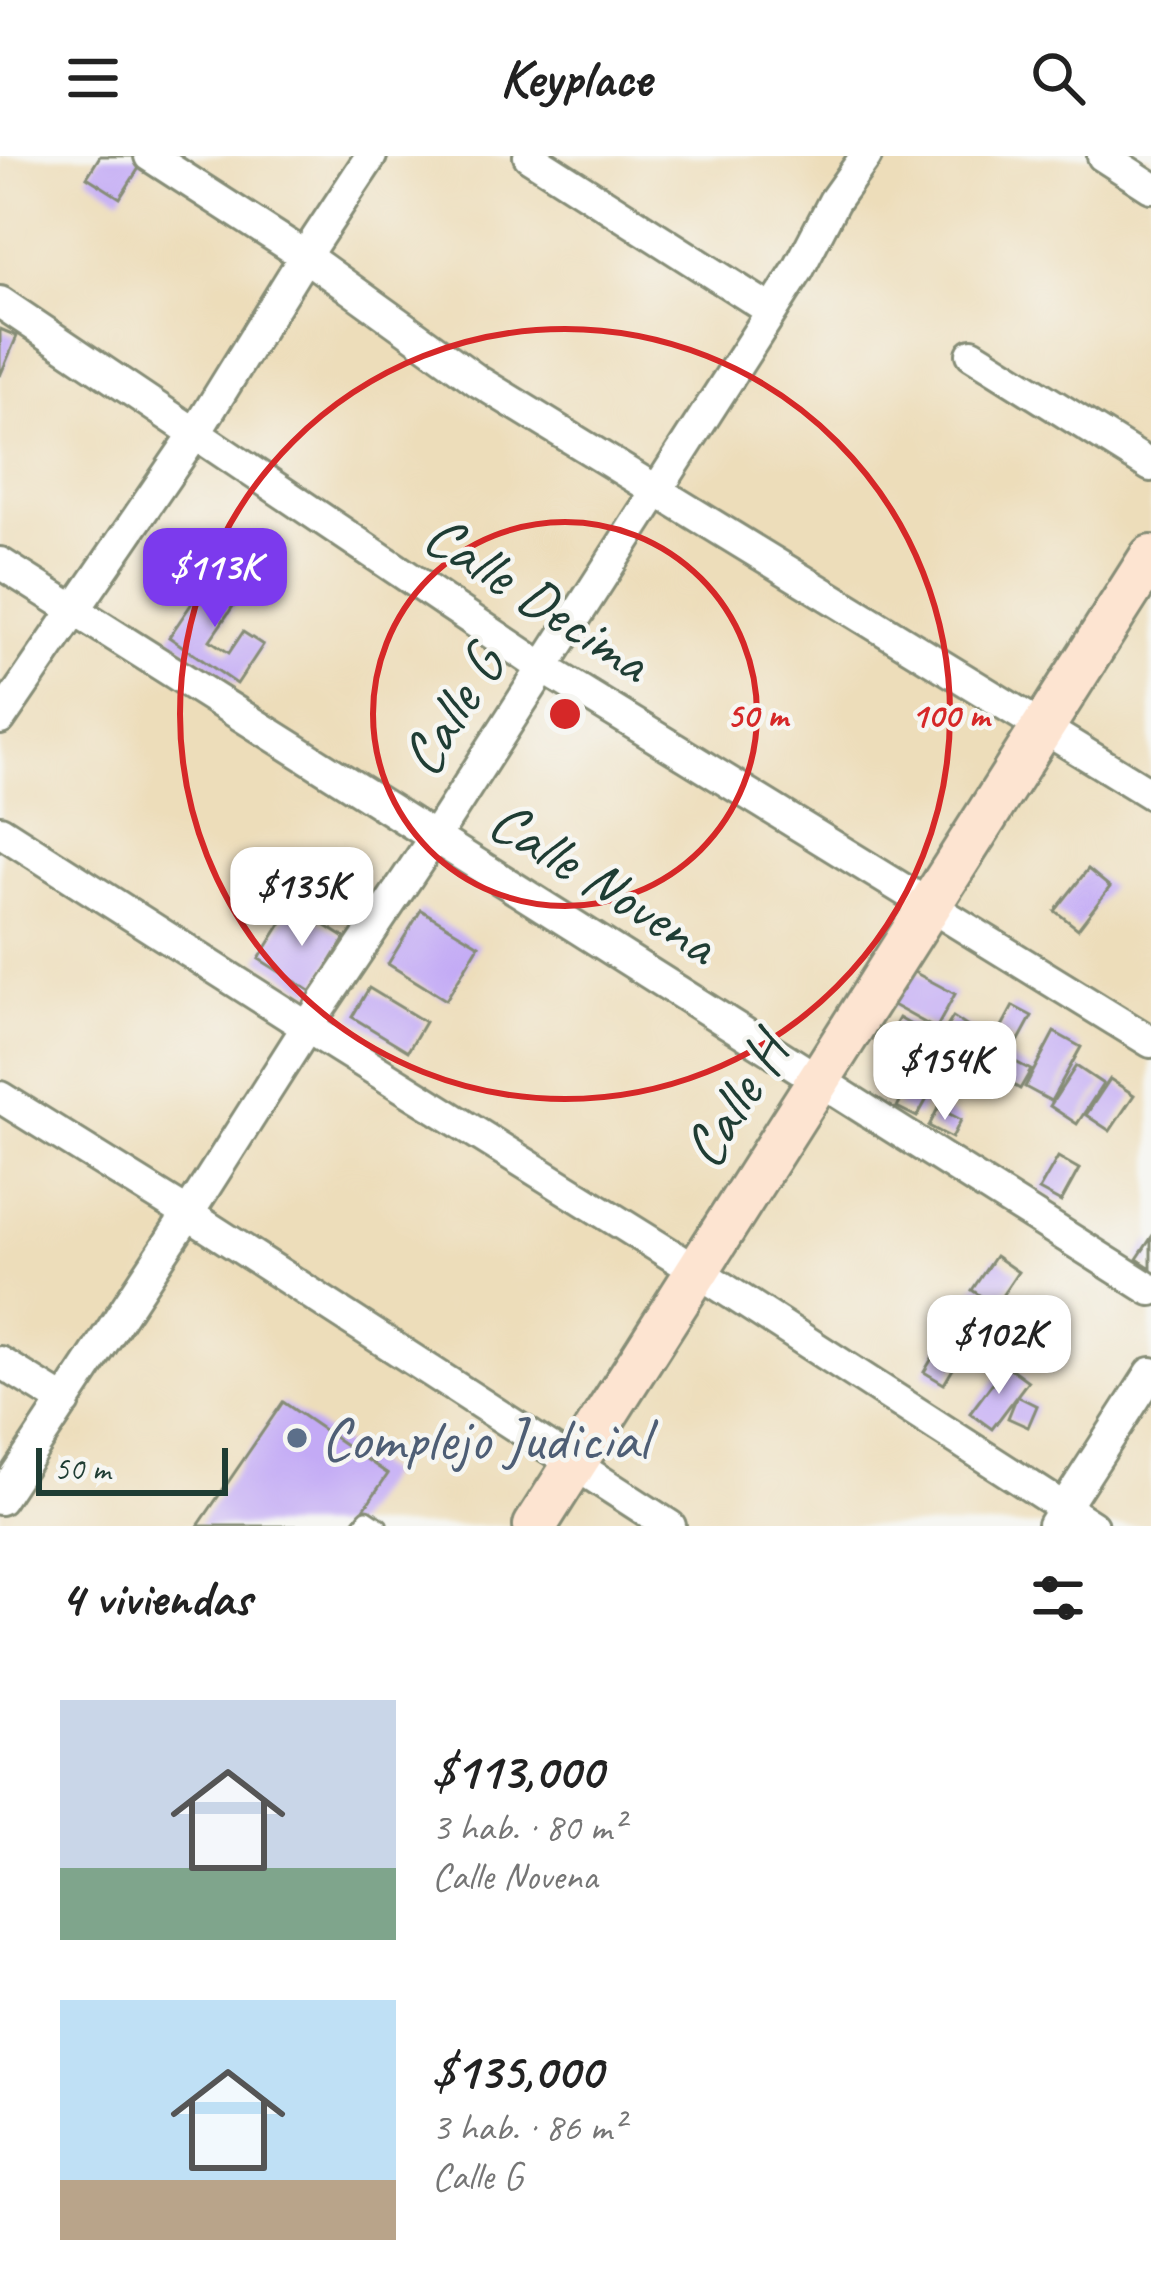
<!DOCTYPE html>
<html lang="es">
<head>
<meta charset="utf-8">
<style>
  :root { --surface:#fff; --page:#f6f6f6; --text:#222; --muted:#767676; --accent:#7c3aed }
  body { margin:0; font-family:Caveat,sans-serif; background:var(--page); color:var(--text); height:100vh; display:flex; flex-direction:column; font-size:45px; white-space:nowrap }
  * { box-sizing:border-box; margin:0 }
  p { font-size:39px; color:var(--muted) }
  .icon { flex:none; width:66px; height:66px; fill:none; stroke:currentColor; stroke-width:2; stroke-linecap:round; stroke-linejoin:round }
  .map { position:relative; height:1370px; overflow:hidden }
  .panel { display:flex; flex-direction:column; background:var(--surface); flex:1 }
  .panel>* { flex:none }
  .scale { position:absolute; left:36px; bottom:30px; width:192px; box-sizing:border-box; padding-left:12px; border:6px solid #1f3d34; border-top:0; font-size:33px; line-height:42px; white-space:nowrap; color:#1f3d34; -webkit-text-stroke:9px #f6f6f2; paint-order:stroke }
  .price { position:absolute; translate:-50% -102px; padding:0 27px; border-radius:24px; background:#fff; color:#222; font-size:39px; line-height:78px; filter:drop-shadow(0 3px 6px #0008) }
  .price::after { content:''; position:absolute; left:50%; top:72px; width:36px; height:27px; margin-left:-18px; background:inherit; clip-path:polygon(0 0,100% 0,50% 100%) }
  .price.selected { background:var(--accent); color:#fff }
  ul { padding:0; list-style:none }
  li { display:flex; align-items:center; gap:36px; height:300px; padding:0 60px }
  li span { display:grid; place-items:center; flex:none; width:336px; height:240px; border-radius:0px; color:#555 }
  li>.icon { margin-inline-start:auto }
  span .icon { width:144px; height:144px; fill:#fffc; stroke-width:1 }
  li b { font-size:51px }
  h2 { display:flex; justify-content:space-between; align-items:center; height:144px; padding:0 60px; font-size:51px }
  header { display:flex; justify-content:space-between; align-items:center; height:156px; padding:0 60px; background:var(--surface); font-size:54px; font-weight:700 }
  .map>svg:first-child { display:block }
  .building { fill:#c3aaf5 }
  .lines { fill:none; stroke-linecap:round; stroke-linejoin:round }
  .lane-casing { stroke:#868d77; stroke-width:21 }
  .street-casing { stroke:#868d77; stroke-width:36 }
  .secondary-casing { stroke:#868d77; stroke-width:48 }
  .lane { stroke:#fff; stroke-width:15 }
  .street { stroke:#fff; stroke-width:30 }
  .secondary { stroke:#fde4d1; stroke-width:42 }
  .ring { fill:none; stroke:#d62828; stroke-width:6 }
  .service-dot { fill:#5c6f8a; stroke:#f6f6f2; stroke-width:4.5 }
  .labels { text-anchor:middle; stroke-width:9; stroke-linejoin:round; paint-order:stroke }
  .street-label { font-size:60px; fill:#1f3d34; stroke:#f6f6f2 }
  .service-label { font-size:60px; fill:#4e5e75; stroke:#f6f6f2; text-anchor:start }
  .centre { fill:#d62828; stroke:#f6f6f2; stroke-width:6 }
  .ring-label { font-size:36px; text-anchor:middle; font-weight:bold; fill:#d62828; stroke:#f6f6f2; stroke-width:9; stroke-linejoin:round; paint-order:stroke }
</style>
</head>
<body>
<header><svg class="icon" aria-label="menu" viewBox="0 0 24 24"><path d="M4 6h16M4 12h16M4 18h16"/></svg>Keyplace<svg class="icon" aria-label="search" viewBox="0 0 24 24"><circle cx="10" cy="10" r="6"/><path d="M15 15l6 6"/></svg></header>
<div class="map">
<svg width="1151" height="1370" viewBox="0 0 1151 1370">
  <rect width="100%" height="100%" fill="#f6f6f2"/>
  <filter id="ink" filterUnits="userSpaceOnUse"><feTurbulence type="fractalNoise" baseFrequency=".00833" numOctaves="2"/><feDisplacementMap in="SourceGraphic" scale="24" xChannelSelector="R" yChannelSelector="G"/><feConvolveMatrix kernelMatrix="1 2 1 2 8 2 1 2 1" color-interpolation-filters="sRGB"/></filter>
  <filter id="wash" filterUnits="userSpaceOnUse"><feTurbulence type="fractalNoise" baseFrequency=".004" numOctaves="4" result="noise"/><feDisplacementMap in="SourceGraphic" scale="48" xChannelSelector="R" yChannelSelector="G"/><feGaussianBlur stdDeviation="2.7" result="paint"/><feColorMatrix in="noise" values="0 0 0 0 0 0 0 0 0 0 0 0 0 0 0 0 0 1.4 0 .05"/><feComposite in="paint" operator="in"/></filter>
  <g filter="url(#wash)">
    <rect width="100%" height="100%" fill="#edddba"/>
    <g id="blocks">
      <path class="building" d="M100 0H138L144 4 120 42 87 21Z
        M0 173 17 180 0 220Z
        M230 385 283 411 267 442 214 416Z
        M213 416 242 437 210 484 229 497 243 476 263 489 237 528 169 481Z
        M1088 713 1110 731 1078 773 1055 755Z
        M293 749 345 782 312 836 259 803Z
        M421 754 479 789 446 844 388 808Z
        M899 808 955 838 936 873 880 842Z
        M369 832 425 866 408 895 352 861Z
        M1013 850 1032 860 1018 886 999 876Z
        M953 861 974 875 961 895 940 882Z
        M899 862 932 881 913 915 880 896Z
        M977 874 1009 890 1004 900 1031 914 1020 933 994 918 996 915 964 899Z
        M1054 876 1081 891 1051 945 1025 931Z
        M1076 910 1103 928 1077 968 1050 950Z
        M1110 923 1134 939 1110 975 1086 959Z
        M908 930 928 941 917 961 897 951Z
        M938 952 961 964 952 982 929 970Z
        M1058 1001 1079 1013 1061 1046 1039 1034Z
        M1151 1082V1112L1137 1103Z
        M995 1100 1018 1116 995 1150 972 1134Z
        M1001 1154 1014 1164 1000 1182 987 1172Z
        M948 1175 968 1188 944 1228 924 1216Z
        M1006 1209 1028 1225 992 1273 970 1257Z
        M1017 1240 1037 1250 1028 1271 1008 1262Z
        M283 1246 388 1318 352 1370H198Z"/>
    </g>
  </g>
  <g filter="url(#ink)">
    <use href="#blocks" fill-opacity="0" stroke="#868d77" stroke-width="3"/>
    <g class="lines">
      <defs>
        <path id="lane" d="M361 1370 367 1362 379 1370"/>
        <path id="street" d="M150 0 305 100 478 225 1151 638
          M529 0 772 155
          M1103 0 1151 31
          M0 146 542 511 1151 886
          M972 198 1151 310
          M0 407 1151 1134
          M0 563 195 278 305 100 371 0
          M0 675 307 871 697 1115 1092 1370
          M0 941 188 1058 670 1370
          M0 1206 65 1246
          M0 1343 188 1058 307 871 434 682 772 155 798 114 834 45 866 0
          M1053 1369 1151 1217"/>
        <path id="secondary" d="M535 1370 1151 401"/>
      </defs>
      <use href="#lane" class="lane-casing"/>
      <use href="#street" class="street-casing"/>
      <use href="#secondary" class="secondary-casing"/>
      <use href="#lane" class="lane"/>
      <use href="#street" class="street"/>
      <use href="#secondary" class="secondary"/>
    </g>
  </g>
  <g class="ring">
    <circle cx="565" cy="558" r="192"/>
    <circle cx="565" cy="558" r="385"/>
  </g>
  <circle class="service-dot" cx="297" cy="1282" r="12"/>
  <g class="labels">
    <g class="street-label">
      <text transform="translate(538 441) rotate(33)" y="21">Calle Decima</text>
      <text transform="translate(451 554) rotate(-58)" y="21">Calle G</text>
      <text transform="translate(604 725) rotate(32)" y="21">Calle Novena</text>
      <text transform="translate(734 944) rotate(-58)" y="21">Calle H</text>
    </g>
    <g class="service-label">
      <text x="321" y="1303">Complejo Judicial</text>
    </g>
  </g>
  <circle cx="565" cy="558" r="18" class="centre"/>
  <g class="ring-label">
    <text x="757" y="571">50 m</text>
    <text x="950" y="571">100 m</text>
  </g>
</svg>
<div class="scale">50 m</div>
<b class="price selected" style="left:215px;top:474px">$113K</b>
<b class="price" style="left:302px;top:793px">$135K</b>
<b class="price" style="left:945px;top:967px">$154K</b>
<b class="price" style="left:999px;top:1241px">$102K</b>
</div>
<section class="panel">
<h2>4 viviendas<svg class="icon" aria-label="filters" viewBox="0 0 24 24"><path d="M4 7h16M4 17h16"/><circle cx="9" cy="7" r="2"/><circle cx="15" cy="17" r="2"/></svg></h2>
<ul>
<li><span style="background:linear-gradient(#c9d6e8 70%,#7fa58c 0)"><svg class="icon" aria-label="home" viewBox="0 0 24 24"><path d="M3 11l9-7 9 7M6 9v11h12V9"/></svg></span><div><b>$113,000</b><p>3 hab. · 80 m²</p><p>Calle Novena</p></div></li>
<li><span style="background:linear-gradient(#bfe0f5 75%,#b9a48a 0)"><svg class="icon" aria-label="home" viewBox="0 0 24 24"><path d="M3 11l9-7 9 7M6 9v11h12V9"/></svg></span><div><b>$135,000</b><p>3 hab. · 86 m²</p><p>Calle G</p></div></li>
</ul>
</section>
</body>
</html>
